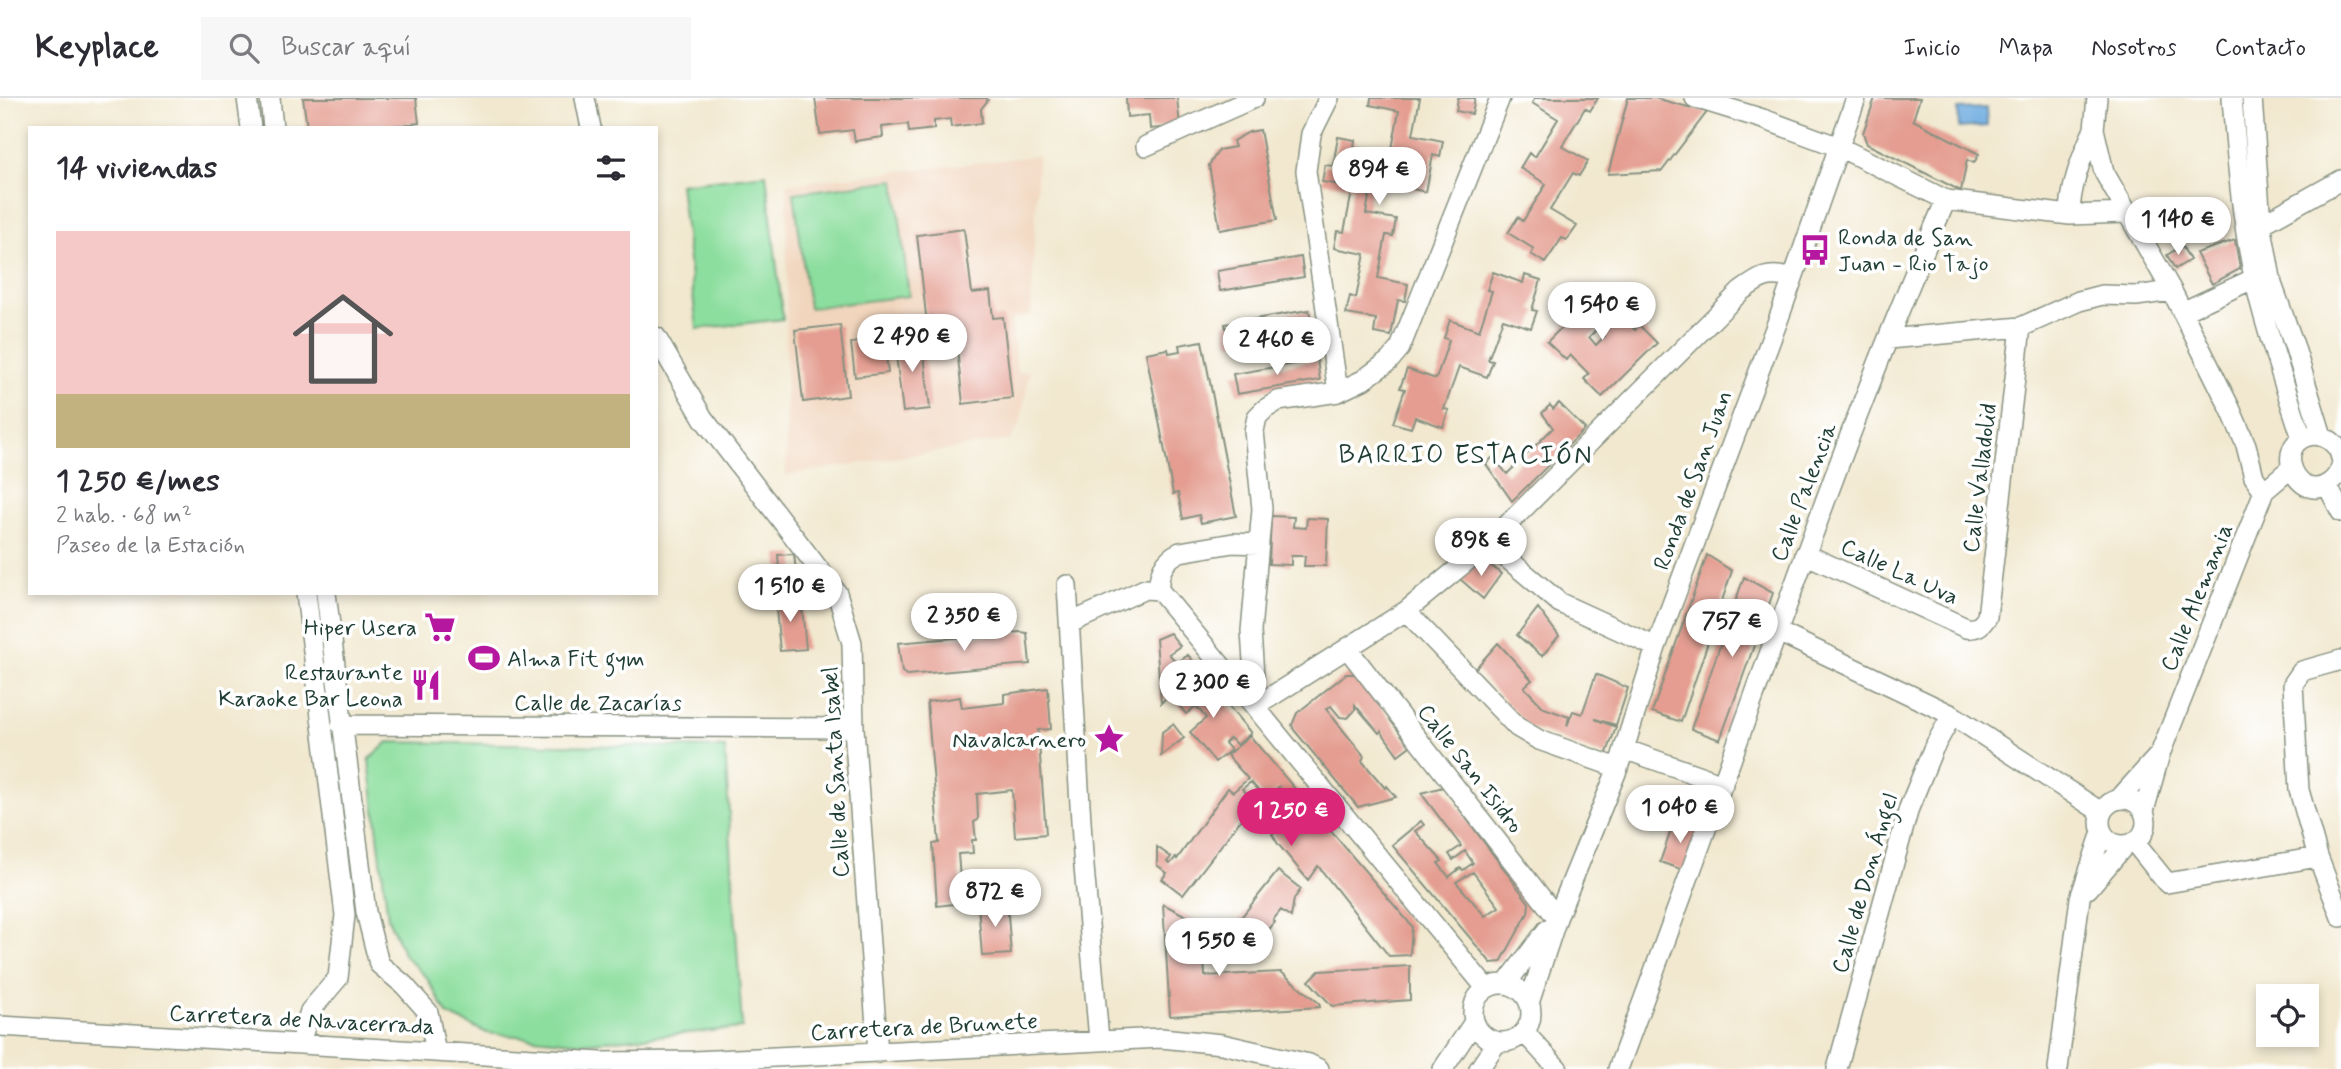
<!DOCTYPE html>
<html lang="es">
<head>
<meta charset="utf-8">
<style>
  :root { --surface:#fff; --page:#f7f7f7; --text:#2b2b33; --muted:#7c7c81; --line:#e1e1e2; --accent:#db2777 }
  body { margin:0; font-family:Mynerve,sans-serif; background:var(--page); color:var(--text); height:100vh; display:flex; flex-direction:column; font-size:26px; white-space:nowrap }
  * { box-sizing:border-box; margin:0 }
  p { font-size:23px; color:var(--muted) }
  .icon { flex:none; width:38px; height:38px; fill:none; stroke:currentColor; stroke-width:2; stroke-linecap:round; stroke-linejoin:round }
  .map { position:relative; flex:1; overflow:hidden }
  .side { position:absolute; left:28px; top:28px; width:630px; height:469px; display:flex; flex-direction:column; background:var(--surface); border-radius:0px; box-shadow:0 4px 10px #0003 }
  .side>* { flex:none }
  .tools { position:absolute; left:2256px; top:886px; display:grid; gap:14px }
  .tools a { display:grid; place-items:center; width:63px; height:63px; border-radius:0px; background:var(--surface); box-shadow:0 4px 10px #0003; font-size:35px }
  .price { position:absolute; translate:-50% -60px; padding:0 16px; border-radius:24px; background:#fff; color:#222; font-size:23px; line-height:46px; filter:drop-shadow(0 2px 4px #0008) }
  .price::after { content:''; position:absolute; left:50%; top:42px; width:21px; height:16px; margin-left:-10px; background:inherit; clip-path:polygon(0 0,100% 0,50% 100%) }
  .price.selected { background:var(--accent); color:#fff }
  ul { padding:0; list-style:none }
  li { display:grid; align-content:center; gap:14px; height:371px; padding:0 28px }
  li span { display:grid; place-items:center; height:217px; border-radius:0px; color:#555 }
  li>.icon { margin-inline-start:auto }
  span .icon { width:126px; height:126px; fill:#fffc; stroke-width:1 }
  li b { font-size:30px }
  h2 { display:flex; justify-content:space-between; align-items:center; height:84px; padding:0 28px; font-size:30px }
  header { display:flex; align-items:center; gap:42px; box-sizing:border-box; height:98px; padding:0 35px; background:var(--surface); border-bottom:2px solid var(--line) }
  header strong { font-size:33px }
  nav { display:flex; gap:38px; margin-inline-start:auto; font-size:24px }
  .search { width:490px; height:63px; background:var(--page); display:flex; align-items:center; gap:18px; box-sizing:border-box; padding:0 24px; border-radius:0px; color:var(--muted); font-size:26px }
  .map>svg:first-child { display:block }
  .built { fill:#f1d5bd }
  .green { fill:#8cde9e; stroke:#568e69; stroke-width:2 }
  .water { fill:#6eabe0; stroke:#46748a; stroke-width:2 }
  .building { fill:#e49d90; fill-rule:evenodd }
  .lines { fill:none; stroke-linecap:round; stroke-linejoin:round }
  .minor-casing { stroke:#889282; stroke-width:22 }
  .minor { stroke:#fff; stroke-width:19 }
  .labels { text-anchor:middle; stroke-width:7; stroke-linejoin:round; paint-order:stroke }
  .poi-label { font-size:23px; fill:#1f3d34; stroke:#fff; text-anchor:end }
  .street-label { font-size:23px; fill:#1f3d34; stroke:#fff }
  .quarter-label { font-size:26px; letter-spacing:2px; fill:#1f3d34; stroke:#fff }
</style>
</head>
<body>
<header>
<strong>Keyplace</strong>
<div class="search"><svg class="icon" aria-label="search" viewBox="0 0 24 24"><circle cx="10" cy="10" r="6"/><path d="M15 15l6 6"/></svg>Buscar aquí</div>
<nav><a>Inicio</a><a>Mapa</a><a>Nosotros</a><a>Contacto</a></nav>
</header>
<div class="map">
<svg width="2341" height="971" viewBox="0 0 2341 971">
  <rect width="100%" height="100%" fill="#fff"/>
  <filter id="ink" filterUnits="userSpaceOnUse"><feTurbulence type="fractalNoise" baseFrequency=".0143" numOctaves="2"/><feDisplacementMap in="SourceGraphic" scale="14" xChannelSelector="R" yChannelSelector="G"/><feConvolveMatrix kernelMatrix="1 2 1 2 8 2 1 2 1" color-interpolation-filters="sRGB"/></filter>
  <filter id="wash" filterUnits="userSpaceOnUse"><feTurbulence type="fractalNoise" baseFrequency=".00686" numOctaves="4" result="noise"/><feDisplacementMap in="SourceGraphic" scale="28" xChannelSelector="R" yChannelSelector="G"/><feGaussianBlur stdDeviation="1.57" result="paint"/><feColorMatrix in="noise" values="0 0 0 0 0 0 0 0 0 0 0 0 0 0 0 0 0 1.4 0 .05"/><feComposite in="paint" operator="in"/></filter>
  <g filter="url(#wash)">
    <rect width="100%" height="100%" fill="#f1e8cf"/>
    <path class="built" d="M1038 58 1031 217 1011 221 1017 275 1030 273 1020 326 1010 342 786 377 787 86Z"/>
    <path class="green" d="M766 76 783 221 697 231 680 86Z
      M895 82 909 198 809 210 794 95Z
      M388 644 725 650 742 930 582 945 487 935 447 916 427 880 404 857 388 820 369 662Z"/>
    <path class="water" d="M1986 10 1987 28 1959 30 1958 11Z"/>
    <g id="blocks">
      <path class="building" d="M303 0H416L419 25 374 30H307Z
        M815 0H986L988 2 981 11 982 25 951 29 950 21 934 23V31L909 34 908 26 882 29 883 39 855 43 853 32 820 36Z
        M1126 0H1177L1180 28 1150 31 1149 17 1127 19Z
        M1371 0H1420L1413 37 1443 43 1440 59 1433 57 1426 94 1408 90 1411 77 1374 71 1366 116 1396 121 1393 138 1386 137 1378 180 1408 186 1405 203 1398 202 1391 238 1374 235 1376 221 1346 216 1350 198 1356 200 1365 156 1334 150 1337 133 1344 134 1353 89 1322 84 1325 67 1333 68 1338 39 1355 42 1354 49 1391 56 1399 13 1370 7Z
        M1458 0H1475L1472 16 1456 13Z
        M1535 0H1598L1590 13 1585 10 1562 48 1588 63 1579 78 1573 75 1550 112 1577 128 1567 142 1562 140 1545 165 1531 156 1534 151 1508 135 1518 119 1523 123 1546 86 1520 70 1529 55 1535 59 1558 21 1532 5Z
        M1628 0H1655L1707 14 1662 73 1608 76Z
        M1875 0H1920L1913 22 1979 56 1974 65 1967 62 1961 93 1867 46 1863 35Z
        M1260 32 1277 122 1220 132 1209 67 1219 52 1235 49 1233 43 1249 34Z
        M964 131 972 195 990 193 993 220 1003 219 1012 300 963 306 955 232 937 234 936 225 927 226 917 137Z
        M2235 142 2240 171 2212 186 2196 155Z
        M2182 148 2190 162 2175 171 2167 157Z
        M1301 159 1304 179 1220 193 1217 173Z
        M1493 174 1523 185 1525 177 1541 182 1532 212 1537 213 1531 230 1503 221 1488 262 1493 263 1487 279 1459 269 1444 311 1449 312 1443 329 1415 319 1411 330 1393 325 1405 291 1400 290 1407 271 1436 281 1449 242 1444 240 1450 222 1479 233 1492 193 1487 192Z
        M1602 189 1621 208 1616 213 1635 232 1639 227 1657 245 1602 299 1584 281 1589 276 1570 257 1566 262 1547 244ZM1598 230 1605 238 1596 247 1589 239Z
        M1309 212 1313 232 1229 246 1225 226Z
        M840 227 848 298 803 304 795 232Z
        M922 237 930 311 903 314 894 241Z
        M884 241 888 275 855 279 851 245Z
        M1202 243 1236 418 1201 425 1199 417 1183 421 1178 395 1173 396 1146 255 1168 251 1169 255 1180 253 1179 247Z
        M1317 262 1320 282 1237 296 1233 276Z
        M1559 305 1585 331 1512 403 1486 366 1493 359 1507 376 1553 330 1542 315 1550 307 1553 311Z
        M1271 418 1294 419 1293 429 1306 430 1307 420 1328 421 1326 468H1304L1305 458H1291V467L1269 466Z
        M794 456 797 483 780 484 778 457Z
        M1707 457 1732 473 1681 624 1652 614Z
        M1483 460 1501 476 1483 501 1460 481Z
        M1744 479 1773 495 1720 642 1691 631Z
        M801 499 806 551 780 553 775 501Z
        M1538 510 1559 538 1542 558 1517 537Z
        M1021 534 1027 535 1030 566 907 577 902 574 898 545Z
        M1170 535 1180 548 1169 556 1177 565 1188 557 1198 570 1161 605 1156 541Z
        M1498 545 1532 582 1524 589 1544 610 1569 619 1567 628 1573 613 1582 616 1596 576 1628 590 1616 627 1595 621 1616 629 1606 658 1529 629 1475 571Z
        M1346 576H1356L1410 648 1398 657 1381 633 1379 635 1355 607V612L1348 620 1340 619 1331 608 1326 611 1364 658 1362 663 1385 690 1387 688 1396 699 1358 709 1294 632 1292 627 1297 615Z
        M1204 579 1251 635 1237 647 1230 640 1225 645 1231 652 1215 664 1190 634 1206 620 1196 608 1186 616 1175 603Z
        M1048 590 1051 631 1038 632 1046 736 1015 739 1012 692 977 696 978 722 974 724 976 742H972L973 755 958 756 962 805 937 808 933 746 939 745 927 604 960 599 962 610 1004 605V596Z
        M1173 626 1184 640 1161 658 1162 634Z
        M1250 638 1412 828 1410 857 1389 858 1318 768 1308 782 1278 746 1272 736 1286 726 1291 732 1300 725 1295 719 1285 727 1266 704 1280 688 1265 701 1251 684 1242 691 1249 697 1242 706 1249 711 1183 797 1162 781 1167 775 1157 767V749L1171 759 1167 764 1170 766 1176 759 1177 761 1228 690 1233 694 1248 681 1227 657Z
        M1443 689 1529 805 1528 815 1501 864 1491 865 1392 747 1421 723 1424 727 1415 733 1442 763 1438 765 1449 779 1460 770 1463 772 1473 765 1465 753 1453 762 1449 756 1461 748 1421 695ZM1473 774 1499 809 1485 818 1456 784Z
        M1675 721 1701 730 1686 773 1660 764Z
        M1278 773 1301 791 1294 801 1291 819 1281 812 1273 822 1275 824 1254 850 1228 836Z
        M1007 804 1011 856 982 858 978 806Z
        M1163 806 1202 826 1205 878 1281 874 1319 905 1320 909 1170 918Z
        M1410 868V902L1332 908 1309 883 1319 873Z"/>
    </g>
  </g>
  <g filter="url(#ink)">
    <use href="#blocks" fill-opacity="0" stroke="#889282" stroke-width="2"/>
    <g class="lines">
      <defs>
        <path id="minor" d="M247 0 251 30
          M270 0 273 30
          M585 0 591 30
          M1329 0 1311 36 1306 73 1338 294
          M1500 0 1400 250 1389 263 1363 282 1338 294 1278 303 1265 311 1257 319 1254 333 1262 411 1251 533 1256 608 1406 513 1489 445 1740 194C1759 180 1768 173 1792 181
          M1695 0 1763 21 1839 49 1946 102 2070 117 2126 115
          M2097 0 2094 31 2104 74 2172 193 2230 310 2246 347 2254 379 2264 393
          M2232 0C2237 64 2242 129 2257 192 2269 242 2286 292 2302 340
          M2252 0 2261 125 2272 186 2294 247 2322 338
          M1146 48 1254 0
          M2070 117C2070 88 2082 57 2094 31
          M2253 131 2341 82
          M2182 214 2255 180
          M656 239 703 320 837 495 852 545 854 630 878 955
          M1888 241 2021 229 2079 203 2102 197 2136 198 2172 193
          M2341 360C2338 343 2319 332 2303 340 2282 351 2290 381 2309 389 2323 394 2338 381 2341 368
          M2327 387 2341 414
          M1489 445 1560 505 1656 549
          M1805 456 1966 530C1977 531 1981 528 1987 519L2021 229
          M1067 487 1083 757 1099 942
          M1159 492 1486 890
          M1159 492C1158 476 1164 461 1180 454L1233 445 1259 446
          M326 495 366 814 379 866 404 887 428 914 436 954
          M1406 513 1517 629 1539 642 1618 670
          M1070 525 1145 491 1159 492
          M1776 533 1952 617 2101 714
          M1347 550 1557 820
          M2341 562 2302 573 2293 586 2299 692 2318 759 2341 819
          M341 627 854 630
          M1624 651 1723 686
          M2119 701 2157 659
          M2100 724a23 23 0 1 1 46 0a23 23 0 1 1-46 0Z
          M2144 713 2160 656 2264 393 2291 370
          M2134 744 2167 785 2318 759
          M2088 791 2125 747
          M1506 886 1547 832
          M1473 915a29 29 0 1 1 58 0a29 29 0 1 1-58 0Z
          M1529 905 1557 820 1618 670 1656 549 1780 217 1856 0
          M0 928 601 964 694 963 1161 940 1222 946 1309 966 1319 971
          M1524 934 1558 971
          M300 945 310 913 338 880 345 817 306 495
          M1443 971 1474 924
          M1479 971 1497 944
          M1618 971C1653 876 1688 782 1722 687 1793 491 1862 293 1946 102
          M1837 971 1909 710 1933 651 1952 617
          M2058 971 2080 800 2102 734"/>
      </defs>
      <use href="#minor" class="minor-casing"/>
      <use href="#minor" class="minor"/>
    </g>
  </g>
  <defs>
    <symbol id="bus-bare" viewBox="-9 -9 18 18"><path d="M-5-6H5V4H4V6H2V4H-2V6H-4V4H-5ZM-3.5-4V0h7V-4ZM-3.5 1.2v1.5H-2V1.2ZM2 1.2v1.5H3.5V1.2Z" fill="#b5179e" stroke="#fff" stroke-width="2.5" paint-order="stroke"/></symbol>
    <symbol id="supermarket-bare" viewBox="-9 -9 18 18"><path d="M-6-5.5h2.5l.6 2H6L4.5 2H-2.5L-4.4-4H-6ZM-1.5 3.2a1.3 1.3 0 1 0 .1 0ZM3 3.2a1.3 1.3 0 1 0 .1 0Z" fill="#b5179e" stroke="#fff" stroke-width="2.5" paint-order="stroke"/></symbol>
    <symbol id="stadium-bare" viewBox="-9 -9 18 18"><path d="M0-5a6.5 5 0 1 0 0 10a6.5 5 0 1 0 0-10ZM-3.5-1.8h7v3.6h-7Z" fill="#b5179e" stroke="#fff" stroke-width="2.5" paint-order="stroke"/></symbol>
    <symbol id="restaurant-bare" viewBox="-9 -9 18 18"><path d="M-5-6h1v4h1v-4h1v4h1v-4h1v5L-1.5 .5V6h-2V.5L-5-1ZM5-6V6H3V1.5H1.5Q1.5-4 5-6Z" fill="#b5179e" stroke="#fff" stroke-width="2.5" paint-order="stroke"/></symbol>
    <symbol id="sight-bare" viewBox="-9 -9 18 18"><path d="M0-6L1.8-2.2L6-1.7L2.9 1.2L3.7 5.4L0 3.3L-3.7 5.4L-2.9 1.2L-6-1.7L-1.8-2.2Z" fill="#b5179e" stroke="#fff" stroke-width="2.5" paint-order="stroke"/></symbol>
  </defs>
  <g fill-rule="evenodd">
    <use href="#bus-bare" x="1793" y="130" width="44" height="44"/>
    <use href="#supermarket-bare" x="418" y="507" width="44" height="44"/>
    <use href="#stadium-bare" x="462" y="538" width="44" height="44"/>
    <use href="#restaurant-bare" x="404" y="565" width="44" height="44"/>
    <use href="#sight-bare" x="1087" y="619" width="44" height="44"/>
  </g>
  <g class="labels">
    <g class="poi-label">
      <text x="1838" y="147" text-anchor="start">Ronda de San<tspan x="1838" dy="26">Juan - Rio Tajo</tspan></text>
      <text x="417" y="537">Hiper Usera</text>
      <text x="507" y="568" text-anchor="start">Alma Fit gym</text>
      <text x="403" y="582">Restaurante<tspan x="403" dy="26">Karaoke Bar Leona</tspan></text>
      <text x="1086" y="649">Navalcarnero</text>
    </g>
    <g class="street-label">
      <text transform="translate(1979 380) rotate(-83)" y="8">Calle Valladolid</text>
      <text transform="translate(1692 382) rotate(-70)" y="8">Ronda de San Juan</text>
      <text transform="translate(1803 394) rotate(-69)" y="8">Calle Palencia</text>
      <text transform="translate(1900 473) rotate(25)" y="8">Calle La Uva</text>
      <text transform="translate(2196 499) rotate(-68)" y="8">Calle Alemania</text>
      <text x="598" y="612">Calle de Zacarías</text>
      <text transform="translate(1471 670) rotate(52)" y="8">Calle San Isidro</text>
      <text transform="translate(835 674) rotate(-93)" y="8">Calle de Santa Isabel</text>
      <text transform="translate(1864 785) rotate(-74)" y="8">Calle de Don Ángel</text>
      <text transform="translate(302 921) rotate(3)" y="8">Carretera de Navacerrada</text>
      <text transform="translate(924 928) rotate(-3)" y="8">Carretera de Brunete</text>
    </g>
    <g class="quarter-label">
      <text x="1466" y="365">BARRIO ESTACIÓN</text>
    </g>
  </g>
</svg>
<div class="tools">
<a><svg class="icon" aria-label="locate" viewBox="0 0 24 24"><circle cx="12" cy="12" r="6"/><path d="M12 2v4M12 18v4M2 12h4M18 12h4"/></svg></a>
</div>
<b class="price" style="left:1379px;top:109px">894 €</b>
<b class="price" style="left:2178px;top:159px">1 140 €</b>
<b class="price" style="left:1602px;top:244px">1 540 €</b>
<b class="price" style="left:912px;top:276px">2 490 €</b>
<b class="price" style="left:1277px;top:279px">2 460 €</b>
<b class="price" style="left:1481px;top:480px">898 €</b>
<b class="price" style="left:790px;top:526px">1 510 €</b>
<b class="price" style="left:964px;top:555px">2 350 €</b>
<b class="price" style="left:1732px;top:561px">757 €</b>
<b class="price" style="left:1213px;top:622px">2 300 €</b>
<b class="price" style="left:1680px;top:747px">1 040 €</b>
<b class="price selected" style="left:1291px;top:750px">1 250 €</b>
<b class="price" style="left:995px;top:831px">872 €</b>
<b class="price" style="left:1219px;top:880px">1 550 €</b>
<section class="side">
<h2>14 viviendas<svg class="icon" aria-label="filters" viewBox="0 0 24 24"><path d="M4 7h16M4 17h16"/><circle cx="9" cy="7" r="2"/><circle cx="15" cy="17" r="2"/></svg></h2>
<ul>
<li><span style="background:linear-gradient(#f6c9c9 75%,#c2b280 0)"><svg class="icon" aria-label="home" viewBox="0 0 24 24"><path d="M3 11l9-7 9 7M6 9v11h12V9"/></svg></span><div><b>1 250 €/mes</b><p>2 hab. · 68 m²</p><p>Paseo de la Estación</p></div></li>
</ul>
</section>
</div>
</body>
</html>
